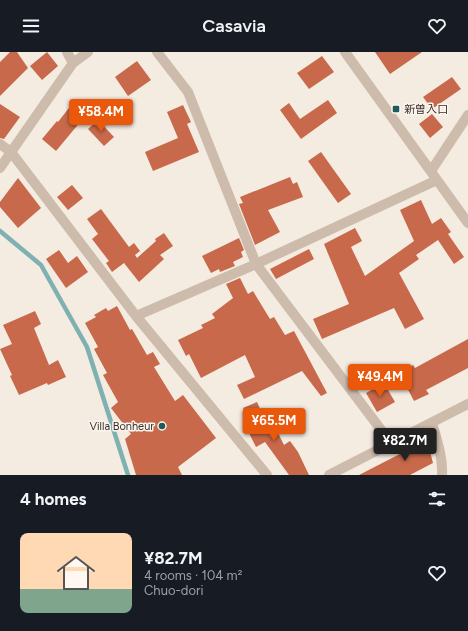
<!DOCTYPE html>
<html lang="en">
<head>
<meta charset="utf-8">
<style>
  :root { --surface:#171b24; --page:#20242c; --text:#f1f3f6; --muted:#9ea1a6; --accent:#ea580c }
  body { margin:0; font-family:Figtree,"Noto Sans JP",sans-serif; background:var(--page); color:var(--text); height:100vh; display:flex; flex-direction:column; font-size:15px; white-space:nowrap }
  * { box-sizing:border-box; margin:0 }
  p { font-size:13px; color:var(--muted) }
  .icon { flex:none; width:22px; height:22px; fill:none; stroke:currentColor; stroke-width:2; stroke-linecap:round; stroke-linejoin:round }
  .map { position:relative; height:423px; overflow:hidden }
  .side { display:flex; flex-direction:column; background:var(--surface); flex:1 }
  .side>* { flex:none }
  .price { position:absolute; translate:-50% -34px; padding:0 9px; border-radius:4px; background:var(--accent); color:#fff; font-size:13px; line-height:26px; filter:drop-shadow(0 1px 2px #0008) }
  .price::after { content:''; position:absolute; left:50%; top:24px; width:12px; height:9px; margin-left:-6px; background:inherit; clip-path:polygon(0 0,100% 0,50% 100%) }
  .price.selected { background:#222; color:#fff }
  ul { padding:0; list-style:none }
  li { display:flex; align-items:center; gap:12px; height:100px; padding:0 20px }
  li span { display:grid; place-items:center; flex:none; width:112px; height:80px; border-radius:8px; color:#555 }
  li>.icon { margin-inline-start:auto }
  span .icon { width:48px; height:48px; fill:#fffc; stroke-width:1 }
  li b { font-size:17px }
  h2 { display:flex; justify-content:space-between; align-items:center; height:48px; padding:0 20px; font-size:17px }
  header { display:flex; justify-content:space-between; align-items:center; height:52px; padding:0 20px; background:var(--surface); font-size:18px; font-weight:600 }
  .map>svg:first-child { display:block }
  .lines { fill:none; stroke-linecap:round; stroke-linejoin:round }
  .stream { stroke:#7fb0b2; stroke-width:4.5 }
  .building { fill:#c8694b }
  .minor { stroke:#cdbbac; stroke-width:10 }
  .poi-dot { fill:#1f5a5e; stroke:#fbf5ee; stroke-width:1.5 }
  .labels { text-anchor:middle; stroke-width:3; stroke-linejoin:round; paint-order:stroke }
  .poi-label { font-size:11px; fill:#3b302b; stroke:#fbf5ee; text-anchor:start }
</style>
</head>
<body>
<header><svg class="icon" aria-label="menu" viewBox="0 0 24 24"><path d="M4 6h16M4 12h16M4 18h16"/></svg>Casavia<svg class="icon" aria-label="heart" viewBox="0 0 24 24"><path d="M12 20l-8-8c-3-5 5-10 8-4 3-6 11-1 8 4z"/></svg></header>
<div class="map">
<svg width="468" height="423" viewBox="0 0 468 423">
  <rect width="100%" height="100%" fill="#f4ebe1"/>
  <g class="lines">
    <path class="stream" d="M0 179 41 213 87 295 128 423"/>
  </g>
  <path class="building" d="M10 0H17L28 16 0 44V10Z
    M47 0 58 14 42 28 30 14Z
    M375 0H422L390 22Z
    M322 4 334 20 309 37 297 21Z
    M137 9 151 28 128 44 115 25Z
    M452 25 461 37 432 57 423 45Z
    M328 48 337 61 301 87 280 58 289 51 300 67Z
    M0 52 20 65 4 87 0 86Z
    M72 52 86 63 56 99 42 87 57 69 58 70Z
    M183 53 191 70 187 72 199 100 153 119 145 100 178 86 167 60Z
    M432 62 443 75 430 86 419 72Z
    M98 68 114 85 104 94 88 77Z
    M321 100 351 142 338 151 308 109Z
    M290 125 293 132 297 130 303 145 268 158 280 180 255 193 239 152 243 151 240 145Z
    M18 126 41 156 18 176 0 155V150Z
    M72 133 83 146 68 158 57 145Z
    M421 148 432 172 441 166 451 180 448 182 464 205 454 212 438 188 416 203 419 207 399 221 424 267 405 277 394 256 322 287 313 267 349 252 324 192 355 176 362 189 351 195 365 224 414 189 400 158Z
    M101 157 129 195 134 191 140 199 135 203 137 206 156 189 155 187 164 181 173 194 160 203 164 207 139 230 124 211 112 220 106 211 109 209 92 187 98 182 87 167Z
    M239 186 244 198 241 200 243 205 233 210 235 214 220 220 219 217 211 221 202 204Z
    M309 197 314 207 276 227 270 217Z
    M59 198 68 211 77 204 88 220 66 236 46 207Z
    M240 226 248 242 253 239 270 267 274 265 285 283 294 279 327 341 321 344 302 319 244 347 237 333 255 325 245 303 201 326 189 302 186 304 178 288 203 276 201 273 215 266 212 262 233 246 226 232Z
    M117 254 130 278 132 277 147 303 153 300 160 312 154 315 175 349 183 343 216 386 178 415 182 423H136L125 387 131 382 111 356 118 350 103 323 107 321 94 297 98 295 85 271 96 265 94 263 106 256 108 259Z
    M35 259 41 272 34 276 49 313 58 308 66 325 48 333 47 331 19 343 10 324 12 323 0 297 12 292 3 273Z
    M468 287V316L426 338 429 342 414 349 405 332 410 330 403 319 413 313 415 316Z
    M384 331 395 350 377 360 366 341Z
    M257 350 267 372 272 369 284 393 290 389 298 400 309 423H289L265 390 256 395 249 381 254 378 243 356Z
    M427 388 433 411 410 423H359Z"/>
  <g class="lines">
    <path class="minor" d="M67 0 73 11
      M157 0 188 40 256 212 391 391
      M345 0 468 171
      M0 92 11 100 136 264 267 423
      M0 116 73 11 88 0
      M431 119 468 63
      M136 264 256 212 437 128
      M432 371C437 388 443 405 442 423
      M329 423 468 352"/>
  </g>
  <g class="poi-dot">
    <rect x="392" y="53" width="8" height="8" rx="2"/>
    <circle cx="162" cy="374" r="4"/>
  </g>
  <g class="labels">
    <g class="poi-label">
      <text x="404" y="61">新曽入口</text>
      <text x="154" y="378" text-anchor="end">Villa Bonheur</text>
    </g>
  </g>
</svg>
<b class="price" style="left:101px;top:81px">¥58.4M</b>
<b class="price" style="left:380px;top:346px">¥49.4M</b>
<b class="price" style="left:274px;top:390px">¥65.5M</b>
<b class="price selected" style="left:405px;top:410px">¥82.7M</b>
</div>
<section class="side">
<h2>4 homes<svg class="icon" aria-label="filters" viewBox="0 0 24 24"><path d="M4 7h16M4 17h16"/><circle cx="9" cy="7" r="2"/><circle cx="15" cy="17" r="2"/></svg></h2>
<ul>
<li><span style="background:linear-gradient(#ffd9b3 70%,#7fa58c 0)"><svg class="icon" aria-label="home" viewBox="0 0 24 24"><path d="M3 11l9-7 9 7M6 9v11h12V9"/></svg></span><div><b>¥82.7M</b><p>4 rooms · 104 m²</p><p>Chuo-dori</p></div><svg class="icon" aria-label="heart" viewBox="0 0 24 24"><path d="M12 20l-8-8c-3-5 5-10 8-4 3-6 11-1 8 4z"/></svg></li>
</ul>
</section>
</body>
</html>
